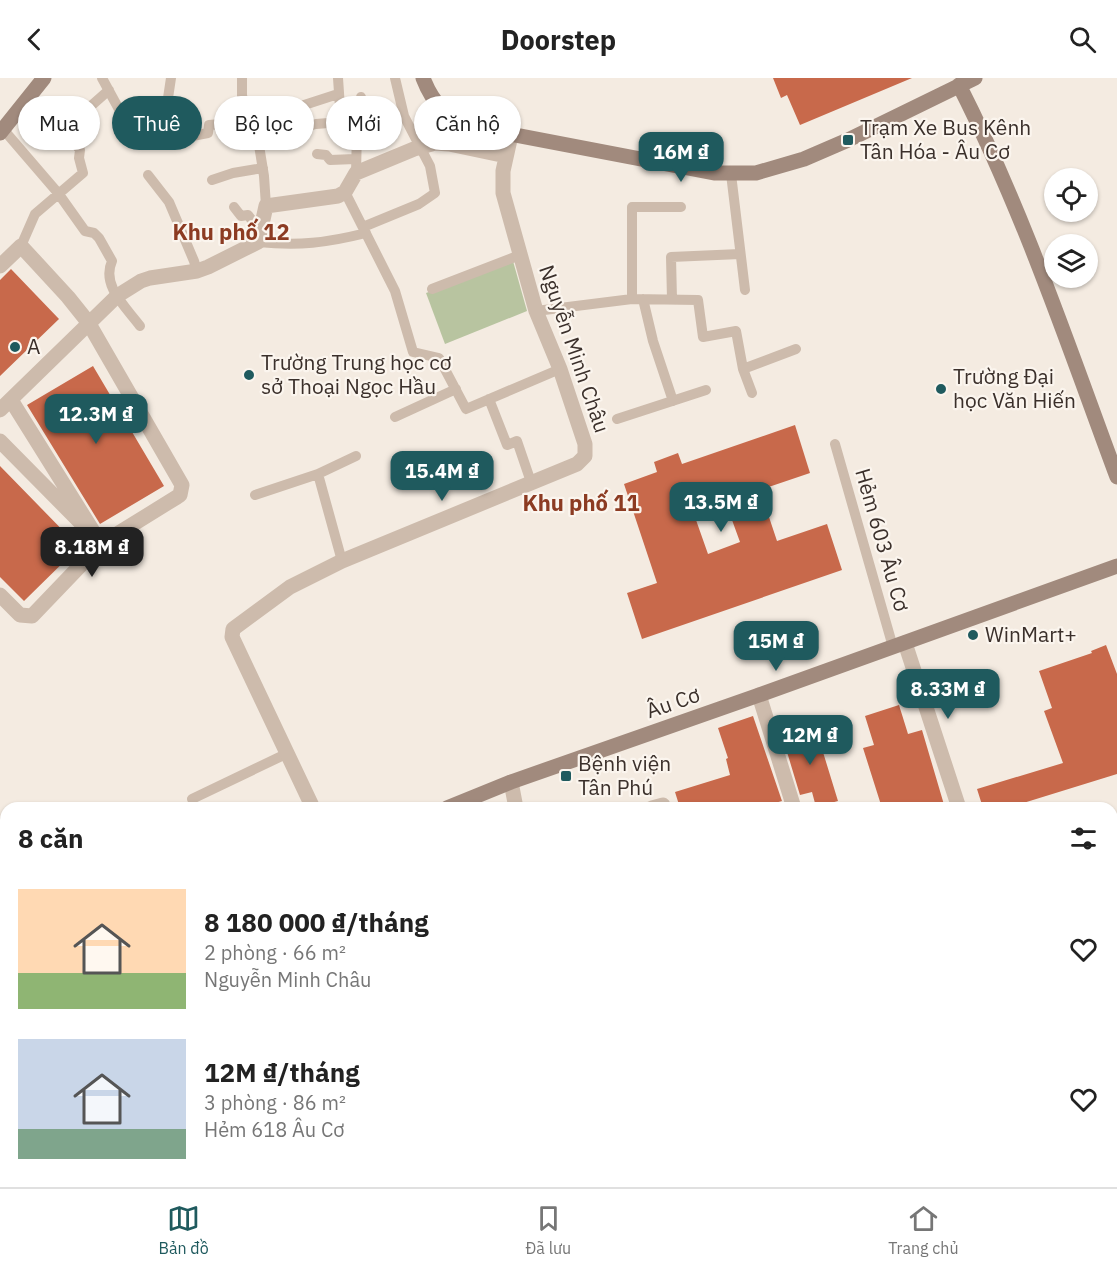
<!DOCTYPE html>
<html lang="vi">
<head>
<meta charset="utf-8">
<style>
  :root { --surface:#fff; --page:#f6f6f6; --text:#222; --muted:#767676; --line:#e0e0e0; --accent:#1f5a5e }
  body { margin:0; font-family:"IBM Plex Sans",sans-serif; background:var(--page); color:var(--text); height:100vh; display:flex; flex-direction:column; font-size:22px; white-space:nowrap }
  * { box-sizing:border-box; margin:0 }
  p { font-size:20px; color:var(--muted) }
  .icon { flex:none; width:33px; height:33px; fill:none; stroke:currentColor; stroke-width:2; stroke-linecap:round; stroke-linejoin:round }
  .map { position:relative; flex:1; overflow:hidden }
  .panel { position:absolute; left:0px; top:724px; width:1118px; height:386px; display:flex; flex-direction:column; background:var(--surface); border-radius:18px 18px 0 0; box-shadow:0 2px 4px #0004 }
  .panel>* { flex:none }
  .hud { position:absolute; left:18px; top:18px; width:600px; height:54px; display:flex; gap:12px }
  .tools { position:absolute; left:1044px; top:90px; display:grid; gap:12px }
  .tools a { display:grid; place-items:center; width:54px; height:54px; border-radius:50%; background:var(--surface); box-shadow:0 2px 4px #0004; font-size:30px }
  .price { position:absolute; translate:-50% -51px; padding:0 14px; border-radius:12px; background:var(--accent); color:#fff; font-size:20px; line-height:39px; filter:drop-shadow(0 2px 3px #0008) }
  .price::after { content:''; position:absolute; left:50%; top:36px; width:18px; height:14px; margin-left:-9px; background:inherit; clip-path:polygon(0 0,100% 0,50% 100%) }
  .price.active { background:#222; color:#fff }
  ul { padding:0; list-style:none }
  li { display:flex; align-items:center; gap:18px; height:150px; padding:0 18px }
  li span { display:grid; place-items:center; flex:none; width:168px; height:120px; border-radius:0px; color:#555 }
  li>.icon { margin-inline-start:auto }
  span .icon { width:72px; height:72px; fill:#fffc; stroke-width:1 }
  li b { font-size:26px }
  h2 { display:flex; justify-content:space-between; align-items:center; height:72px; padding:0 18px; font-size:26px }
  .chip { padding:0 21px; border-radius:27px; background:var(--surface); box-shadow:0 2px 4px #0004; font-size:21px; line-height:54px }
  .chip.active { background:var(--accent); color:#fff }
  header { display:flex; justify-content:space-between; align-items:center; height:78px; padding:0 18px; background:var(--surface); font-size:27px; font-weight:800 }
  .tab-bar { display:flex; justify-content:space-around; align-items:center; height:84px; border-top:2px solid var(--line); background:var(--surface); font-size:16px; color:var(--muted) }
  .tab-bar a { display:grid; justify-items:center; gap:3px }
  .tab-bar .active { color:var(--accent) }
  .map>svg:first-child { display:block }
  .green { fill:#b8c4a0 }
  .building { fill:#c8694b; fill-rule:evenodd }
  .lines { fill:none; stroke-linecap:round; stroke-linejoin:round }
  .lane { stroke:#cdbbac; stroke-width:10 }
  .street { stroke:#cdbbac; stroke-width:15 }
  .secondary { stroke:#a18a7d; stroke-width:15 }
  .poi-dot { fill:#1f5a5e; stroke:#fbf5ee; stroke-width:2 }
  .labels { text-anchor:middle; stroke-width:4.5; stroke-linejoin:round; paint-order:stroke }
  .poi-label { font-size:21px; fill:#3b302b; stroke:#fbf5ee; text-anchor:start }
  .street-label { font-size:21px; fill:#3b302b; stroke:#fbf5ee }
  .neighbourhood-label { font-size:22px; font-weight:bold; fill:#8c3b22; stroke:#fbf5ee }
</style>
</head>
<body>
<header><svg class="icon" aria-label="back" viewBox="0 0 24 24"><path d="M15 5l-7 7 7 7"/></svg>Doorstep<svg class="icon" aria-label="search" viewBox="0 0 24 24"><circle cx="10" cy="10" r="6"/><path d="M15 15l6 6"/></svg></header>
<div class="map">
<svg width="1117" height="1109" viewBox="0 0 1117 1109">
  <rect width="100%" height="100%" fill="#f4ebe1"/>
  <path class="green" d="M513 183 527 233 445 266 426 215Z"/>
  <path class="building" d="M773 0H912L800 47 787 17 781 20Z
    M11 191 59 241 0 298V202Z
    M93 288 164 408 100 446 27 327Z
    M795 347 810 395 760 412 777 463 827 446 842 492 642 561 627 515 657 505 624 406 657 394 654 384 678 375 682 386ZM728 431 740 464 708 476 696 442Z
    M0 388 79 469 24 523 0 499Z
    M1106 567 1117 596V696L1007 730H983L977 711 1063 685 1044 633 1052 630 1039 593 1092 575 1091 573Z
    M899 627 908 656 922 652 945 730H923L921 724 901 730H882L863 670 874 667 865 638Z
    M753 638 782 723 775 725 776 730H680L675 714 730 697 726 681 728 680 718 650Z
    M815 648 838 723 816 729 812 714 800 717 784 664 785 659 790 655Z"/>
  <g class="lines">
    <path class="lane" d="M102 0 133 57
      M171 0 168 20 182 54 187 59 208 55 209 47 255 43 338 16
      M242 0V17L247 44
      M338 0 341 44
      M255 43 264 98 266 128
      M3 51 58 115 85 153 94 155 99 160 112 183C101 208 126 229 140 248
      M357 53 361 19
      M258 60 316 46 341 44V53H357L356 95
      M49 65 109 12
      M317 76 326 77 330 82 355 81
      M731 96 745 212
      M148 97 169 124 194 183 197 193
      M212 102 233 95 263 90
      M345 114 395 213 413 274 439 280 466 331 560 291
      M234 129 241 138 248 137 260 153
      M363 149 419 126 435 115 430 88 404 38 395 0
      M258 164C299 168 326 165 366 155
      M21 168 35 136 83 95 79 80 80 72 65 52
      M432 211 520 177
      M632 221V129H681
      M643 221 653 263 673 323
      M672 221 671 179 740 176
      M536 233 632 221 698 222 703 259 736 253 743 291 752 315
      M743 291 796 271
      M489 321 507 367 517 363 531 404
      M395 339 456 311
      M617 341 706 312
      M835 366 893 569
      M318 396 342 483
      M255 417 318 396 356 378
      M192 721 288 675"/>
    <path class="street" d="M0 188 21 168 68 219 88 244 182 407 180 417 177 419 101 466 32 538 20 537 0 517
      M11 322 101 466
      M0 332 117 218 141 203 150 200 197 193 208 189 258 164 266 128 338 118 345 114 356 95 414 71 435 65 449 66 506 78
      M0 363 80 444
      M905 565 959 730
      M759 617 794 730
      M511 704 516 730
      M313 730 232 559 233 551 290 509 342 483 577 386 585 378V366L560 291 536 233 503 115V93L511 57
      M652 730 663 727
      M1065 1104 1081 1109
      M244 1109 245 1104
      M334 1109V1104
      M558 1109 561 1104
      M625 1109 626 1104
      M721 1109 724 1104
      M844 1109 845 1104"/>
    <path class="secondary" d="M423 0C433 26 447 40 473 49L714 95H756L804 81 848 62 975 0
      M959 7C1023 133 1068 267 1117 399
      M0 55 44 0
      M447 730 511 704 759 617 1117 488
      M0 765 6 775
      M0 958 6 954"/>
  </g>
  <g class="poi-dot">
    <rect x="842" y="56" width="12" height="12" rx="3"/>
    <circle cx="15" cy="269" r="6"/>
    <circle cx="249" cy="297" r="6"/>
    <circle cx="941" cy="311" r="6"/>
    <circle cx="973" cy="557" r="6"/>
    <rect x="560" y="692" width="12" height="12" rx="3"/>
  </g>
  <g class="labels">
    <g class="poi-label">
      <text x="860" y="57">Trạm Xe Bus Kênh<tspan x="860" dy="24">Tân Hóa - Âu Cơ</tspan></text>
      <text x="27" y="276">A</text>
      <text x="261" y="292">Trường Trung học cơ<tspan x="261" dy="24">sở Thoại Ngọc Hầu</tspan></text>
      <text x="953" y="306">Trường Đại<tspan x="953" dy="24">học Văn Hiến</tspan></text>
      <text x="985" y="564">WinMart+</text>
      <text x="578" y="693">Bệnh viện<tspan x="578" dy="24">Tân Phú</tspan></text>
    </g>
    <g class="street-label">
      <text transform="translate(574 271) rotate(71)" y="7">Nguyễn Minh Châu</text>
      <text transform="translate(882 462) rotate(74)" y="7">Hẻm 603 Âu Cơ</text>
      <text transform="translate(673 625) rotate(-19)" y="7">Âu Cơ</text>
    </g>
    <g class="neighbourhood-label">
      <text x="231" y="162">Khu phố 12</text>
      <text x="581" y="433">Khu phố 11</text>
    </g>
  </g>
</svg>
<div class="tools">
<a><svg class="icon" aria-label="locate" viewBox="0 0 24 24"><circle cx="12" cy="12" r="6"/><path d="M12 2v4M12 18v4M2 12h4M18 12h4"/></svg></a>
<a><svg class="icon" aria-label="layers" viewBox="0 0 24 24"><path d="M12 4l9 5-9 5-9-5zM3 14l9 5 9-5"/></svg></a>
</div>
<b class="price" style="left:681px;top:105px">16M ₫</b>
<b class="price" style="left:96px;top:367px">12.3M ₫</b>
<b class="price" style="left:442px;top:424px">15.4M ₫</b>
<b class="price" style="left:721px;top:455px">13.5M ₫</b>
<b class="price active" style="left:92px;top:500px">8.18M ₫</b>
<b class="price" style="left:776px;top:594px">15M ₫</b>
<b class="price" style="left:948px;top:642px">8.33M ₫</b>
<b class="price" style="left:810px;top:688px">12M ₫</b>
<div class="hud">
<a class="chip">Mua</a>
<a class="chip active">Thuê</a>
<a class="chip">Bộ lọc</a>
<a class="chip">Mới</a>
<a class="chip">Căn hộ</a>
</div>
<section class="panel">
<h2>8 căn<svg class="icon" aria-label="filters" viewBox="0 0 24 24"><path d="M4 7h16M4 17h16"/><circle cx="9" cy="7" r="2"/><circle cx="15" cy="17" r="2"/></svg></h2>
<ul>
<li><span style="background:linear-gradient(#ffd9b3 70%,#8fb573 0)"><svg class="icon" aria-label="home" viewBox="0 0 24 24"><path d="M3 11l9-7 9 7M6 9v11h12V9"/></svg></span><div><b>8 180 000 ₫/tháng</b><p>2 phòng · 66 m²</p><p>Nguyễn Minh Châu</p></div><svg class="icon" aria-label="heart" viewBox="0 0 24 24"><path d="M12 20l-8-8c-3-5 5-10 8-4 3-6 11-1 8 4z"/></svg></li>
<li><span style="background:linear-gradient(#c9d6e8 75%,#7fa58c 0)"><svg class="icon" aria-label="home" viewBox="0 0 24 24"><path d="M3 11l9-7 9 7M6 9v11h12V9"/></svg></span><div><b>12M ₫/tháng</b><p>3 phòng · 86 m²</p><p>Hẻm 618 Âu Cơ</p></div><svg class="icon" aria-label="heart" viewBox="0 0 24 24"><path d="M12 20l-8-8c-3-5 5-10 8-4 3-6 11-1 8 4z"/></svg></li>
</ul>
</section>
</div>
<nav class="tab-bar">
<a class="active"><svg class="icon" aria-label="map" viewBox="0 0 24 24"><path d="M3 6l6-2 6 2 6-2v14l-6 2-6-2-6 2zM9 4v14M15 6v14"/></svg>Bản đồ</a>
<a><svg class="icon" aria-label="saved" viewBox="0 0 24 24"><path d="M7 4h10v16l-5-4-5 4z"/></svg>Đã lưu</a>
<a><svg class="icon" aria-label="home" viewBox="0 0 24 24"><path d="M3 11l9-7 9 7M6 9v11h12V9"/></svg>Trang chủ</a>
</nav>
</body>
</html>
